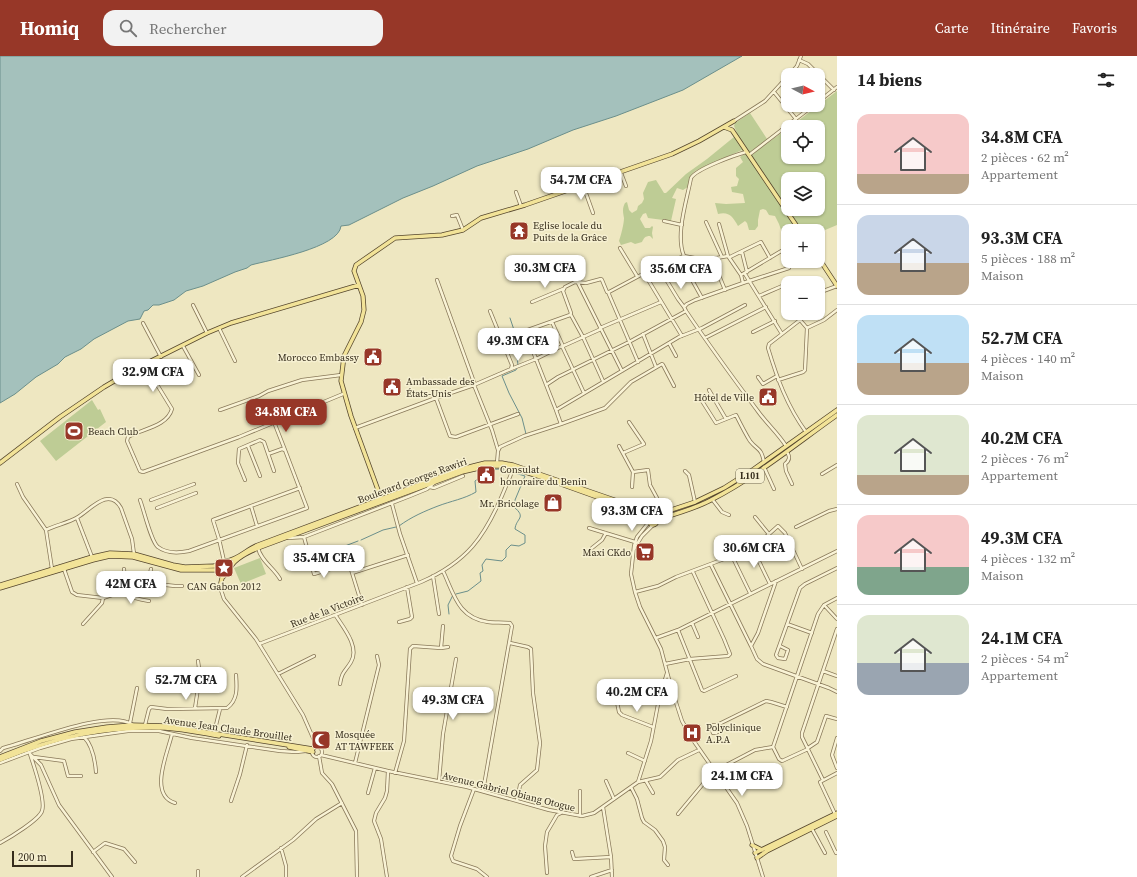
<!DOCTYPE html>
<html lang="fr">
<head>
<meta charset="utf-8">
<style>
  :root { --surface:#fff; --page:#f2f2f2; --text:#222; --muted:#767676; --line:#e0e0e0; --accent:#973728 }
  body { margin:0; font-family:"Source Serif 4",serif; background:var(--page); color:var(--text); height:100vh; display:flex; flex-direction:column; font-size:15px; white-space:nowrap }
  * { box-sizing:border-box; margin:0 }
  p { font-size:13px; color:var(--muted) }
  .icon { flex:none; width:22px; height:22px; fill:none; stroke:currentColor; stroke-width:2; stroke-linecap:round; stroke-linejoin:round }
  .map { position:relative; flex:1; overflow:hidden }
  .panel { display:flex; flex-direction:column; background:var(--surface); width:300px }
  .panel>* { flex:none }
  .needle { width:26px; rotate:97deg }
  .controls { position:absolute; left:781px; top:12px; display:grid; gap:8px }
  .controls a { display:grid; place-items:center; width:44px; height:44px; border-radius:8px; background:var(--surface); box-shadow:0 1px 3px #0004; font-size:20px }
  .scale { position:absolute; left:12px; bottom:10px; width:61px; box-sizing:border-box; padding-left:4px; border:2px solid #372e1d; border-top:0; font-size:11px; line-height:14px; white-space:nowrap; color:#372e1d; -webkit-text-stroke:3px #f6f0d1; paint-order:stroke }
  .price { position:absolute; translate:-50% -34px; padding:0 9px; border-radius:8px; background:#fff; color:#222; font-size:13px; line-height:26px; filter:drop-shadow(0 1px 2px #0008) }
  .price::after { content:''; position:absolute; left:50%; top:24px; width:12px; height:9px; margin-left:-6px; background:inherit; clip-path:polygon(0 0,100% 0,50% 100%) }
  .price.current { background:var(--accent); color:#fff }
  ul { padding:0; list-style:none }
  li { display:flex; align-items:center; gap:12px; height:100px; padding:0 20px }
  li+li { border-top:1px solid var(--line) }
  li span { display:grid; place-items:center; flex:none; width:112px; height:80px; border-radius:12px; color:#555 }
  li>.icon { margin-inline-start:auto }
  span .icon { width:48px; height:48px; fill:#fffc; stroke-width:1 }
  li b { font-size:17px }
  h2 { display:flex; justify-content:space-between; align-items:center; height:48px; padding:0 20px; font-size:17px }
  header { display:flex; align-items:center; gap:24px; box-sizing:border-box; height:56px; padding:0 20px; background:var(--accent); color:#fff }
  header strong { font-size:19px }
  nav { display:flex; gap:22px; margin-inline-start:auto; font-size:14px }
  .search { width:280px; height:36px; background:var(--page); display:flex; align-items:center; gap:10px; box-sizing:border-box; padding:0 14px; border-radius:12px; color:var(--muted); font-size:15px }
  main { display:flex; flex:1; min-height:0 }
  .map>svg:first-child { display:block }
  .green { fill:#becc95; fill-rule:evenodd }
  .water { fill:#a4c1bc; stroke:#6b8f8b }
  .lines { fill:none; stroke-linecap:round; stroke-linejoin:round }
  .stream { stroke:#6b8f8b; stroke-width:1 }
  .minor-casing { stroke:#887859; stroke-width:4 }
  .major-casing { stroke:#55462d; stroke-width:5 }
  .minor { stroke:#f9f3d5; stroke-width:2.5 }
  .major { stroke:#f2e398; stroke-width:3.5 }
  .labels { text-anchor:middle; stroke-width:3; stroke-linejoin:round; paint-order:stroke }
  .shield { fill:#f6f0d1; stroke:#706853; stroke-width:1 }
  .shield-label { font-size:9px; font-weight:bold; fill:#372e1d }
  .poi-label { font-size:10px; fill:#372e1d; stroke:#f6f0d1; text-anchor:start }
  .street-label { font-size:10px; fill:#372e1d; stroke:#f6f0d1 }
</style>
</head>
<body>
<header>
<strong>Homiq</strong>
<div class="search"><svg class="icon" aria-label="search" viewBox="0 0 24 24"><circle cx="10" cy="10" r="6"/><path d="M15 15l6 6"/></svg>Rechercher</div>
<nav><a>Carte</a><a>Itinéraire</a><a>Favoris</a></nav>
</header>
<main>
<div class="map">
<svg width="837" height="821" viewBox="0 0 837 821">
  <rect width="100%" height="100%" fill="#eee7c1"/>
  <path class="green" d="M837 35V169L818 177V175H788V189H786L779 168 775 160 769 159 766 154 763 153 760 154 758 164V170L755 174H749L747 167 745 165 738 170C733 161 729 155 718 158L715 147 726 148 745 147 743 138 732 136 731 131 737 130 739 123 736 120V112L743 106 740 101 744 98 742 94 695 115C690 120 689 125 688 131L683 134 677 132 672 142 676 143 671 165 648 162 646 157 643 158 640 163 645 172H650L652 170 653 171 652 177 653 183 650 180C645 180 644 182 642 186L635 188 631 186 621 189 619 185C621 179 624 168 624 162 623 156 622 153 625 147L627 146 629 154 632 157 637 154 638 150 642 147 644 143 643 137 648 126 656 124 664 137H666L686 118 707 103 734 81 737 77 734 70 735 67 750 57 769 86 788 72V101H818V71H790ZM788 123H818V153H788Z
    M92 344 98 354 100 353 106 366 56 405 40 385Z
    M260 502 266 518 241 528 234 512Z
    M219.5 511a4.5 4.5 0 1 1 9 0a4.5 4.5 0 1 1-9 0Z"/>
  <path class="water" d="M0 0H742L683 34 616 60 573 74 528 93 477 110 433 130 403 142 349 169 341 170C339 192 269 204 251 209L247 212 235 216 203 230 186 235 174 244 159 249H153L148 254 144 255 140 263 128 265 94 283 81 293 65 301 58 308 36 321 15 338 0 347Z"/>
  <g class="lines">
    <path class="stream" d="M510 262 514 274 518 309 516 314 502 320 509 337 522 362 526 378
      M399 470C411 461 425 455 438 450 451 445 464 443 476 436L475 425 479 422V417L482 414 500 413 525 420 515 444 514 451C527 462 516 462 515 473L525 479V487L519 490 511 489 506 494V501L502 505 486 503 482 509 483 515 480 517 481 525 468 535 456 538
      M361 484 383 474 396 471
      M311 503 358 485
      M286 513 292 509 309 504
      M449 558 448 549 453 539"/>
    <defs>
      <path id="minor" d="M799 4 808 8 834 34
        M789 19 797 10 801 0
        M774 36 796 63
        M818 46 837 31
        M734 65 765 45 788 20
        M749 99 814 49
        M621 117 626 130
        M583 129 593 157
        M516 136 521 150
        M452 160 457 159 463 174
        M664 165 682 169
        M706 166 722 201
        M719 168 728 200
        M620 192 637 220
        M742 196 747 216
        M684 200C675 179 687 144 691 122 696 113 735 99 746 96
        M730 201 761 186 770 202
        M644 217 682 280
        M718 217 725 234
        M745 218 782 278 769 288 768 292C777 322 787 350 806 376
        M741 219 788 191
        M437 224 475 329
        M692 224 702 242
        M667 225 678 243 684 251
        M578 227 622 315
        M743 227 789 212
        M608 236 638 306
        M818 237 837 230
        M759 240 787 228
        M532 246 563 233
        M788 247V248
        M193 249 207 277
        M571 259 583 281 603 325
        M143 267 161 301
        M219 272 235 305
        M600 272 661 246
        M807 272 824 264 837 254
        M753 276 775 265
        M643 278 656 311
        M782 278 800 264
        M705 282 766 251
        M669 287 676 300
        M183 290 199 319
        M562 290 584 337
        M561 291 601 273
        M145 309 172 353C167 371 141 373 128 381L127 385 140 415 143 416 239 381 343 338
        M511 313 536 303 562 290V288L552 266
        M758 321 763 328 777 320
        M778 324 803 316 805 314 807 272 794 257
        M474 329 511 313 512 309 490 255
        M546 329 558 321 629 286 686 255
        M709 334 726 363
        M436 342 450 380 456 381 518 358
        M702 345 716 367 736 359C740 367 745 377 750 385 758 395 761 391 764 406
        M220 354 259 340 268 335 302 324 341 319
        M556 354 525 275 570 259 571 257 563 235 565 231 575 226 586 227 601 223 602 224 607 236H609L654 212 684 200 705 204 728 200 741 219 743 227 695 244 687 248 684 251 686 255C709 289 733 322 757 354 766 367 778 377 786 390
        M261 355 267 369
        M274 366 285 394
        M561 368 605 352 631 326 662 308 663 309 674 330
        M355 372 436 342 474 329 492 374 498 394
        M248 390 260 420
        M619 390 633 416
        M786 396H787C790 401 790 404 785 408L786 415 792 428
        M623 397 644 388 629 366
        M497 407 498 395 500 391 524 380 561 368 556 354 679 281 702 272 745 249
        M764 411 774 433
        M685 415 689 419 695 446
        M822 418 837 409
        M245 424 238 407 239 393 260 384 264 386 274 415
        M17 428 23 441 46 474 52 513
        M430 431 434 432 463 420
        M632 431 633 416 648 414 650 429 657 442 655 459
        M712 443 722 456 729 459
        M140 444C144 454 151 486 158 491 167 498 179 497 189 495L307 452 285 394 282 393 268 398
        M151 444 194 428
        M392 448 400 478 417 527
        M251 450 257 470
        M157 452 196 437
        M755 461 768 477
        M77 462 92 501
        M649 466 637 481 634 490 631 518 635 536 640 551 661 593 671 631 682 665 693 684 737 747 747 770 763 821
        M796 471 829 455 837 453
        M589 472 635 486
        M46 474C56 469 68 467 78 461 90 454 109 430 121 452L132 483 134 498
        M304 481 314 518 349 507 362 549
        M288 482 304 481 410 440 427 433 434 427
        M752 491 770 528
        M258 492C261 505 274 512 280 523
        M592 492 602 484 606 477
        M634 493 642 480 654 468
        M732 500 759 487 778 470 785 477 802 513
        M224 505 219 483 213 464 300 432
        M711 509 751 590
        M64 513 72 536 77 539 103 542 148 527 175 530H182
        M124 513C126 537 121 541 149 545
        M443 515C454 538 458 562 488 566 495 567 502 566 510 567L512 570 483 735
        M352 517 408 499
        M433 520 439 558
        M776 525 758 577 751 590 757 603 763 608 829 632 837 636
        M148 527 151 513
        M220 531 224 543 256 583 303 659 317 691
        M635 536 658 530 676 521 732 500 750 537
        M824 549 837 563
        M336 560C343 571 360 591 351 606 345 616 342 615 340 628
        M399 566 410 563 412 561 407 531
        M83 568 102 547 103 542
        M787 568 812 577
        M678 574 702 634 704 635 736 620
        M698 581 692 567 837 495
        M656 582 678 574 692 567
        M510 587 528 591 531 593 533 637 540 687 537 714 520 729 517 745
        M259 588 421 526C467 506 485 481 504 435 507 427 511 420 513 412
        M780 590 788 594 785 603 778 602 776 599 800 532 805 528 837 512
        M441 592 448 591
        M665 608 690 603 728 600 730 598 724 583 693 516
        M823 615 837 620
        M278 618 314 600
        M617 646 619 656 622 659 653 671
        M195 652 200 619 198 605
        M130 667 137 632
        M145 669 149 653 151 651 167 653 227 652C238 644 237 632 236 619
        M717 669 719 672V675L716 677H713L711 672 713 669H717L766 645 771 646 787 651
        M214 677 220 653
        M172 678C168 696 148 739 175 747
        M84 681C93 690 95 704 96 716
        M837 682 832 699 837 712
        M773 691 818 558 824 549 837 542
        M773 691 779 703 782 705 808 693
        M312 696a5 5 0 1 1 10 0a5 5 0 1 1-10 0Z
        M808 692 817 686 826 660 837 663
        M0 695 3 692C32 685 109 652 133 669
        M628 697 645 705
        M30 698 41 709 59 749 112 821
        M321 699 388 715 467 731 549 754 582 760 594 757 638 726 660 721 678 704 699 694
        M319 700 322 717 332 728 356 775 357 821
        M34 701 64 705 68 720H81
        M0 707 40 692 71 683 128 675H159L192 682 280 695 296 696 306 695
        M355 707 379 609 377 600
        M395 717 404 685 410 593 413 590 441 592 443 570
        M823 724 802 681V677L837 573
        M439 725 443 678 456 603
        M606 725 614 743
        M646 725 653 737
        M638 726 651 685 659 643 667 617
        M631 731 637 743 642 762 644 766 655 774 663 785 665 791 664 804 668 809
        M474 733 460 770 451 800 453 805 477 813 487 821
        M580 735V760
        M368 737 375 712
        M231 745 240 718 247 689
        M603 751 611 801 612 821
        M678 758 713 716 755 694 773 691
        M835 758 820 726 837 717
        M812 773 825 797
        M826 776 836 797 837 796
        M0 787C9 782 39 764 42 755 46 745 34 710 30 698
        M281 792 286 810V821
        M93 796 105 787 124 793 135 806
        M572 796 574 803 611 801
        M547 817 545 790 547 776 557 759 561 757
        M198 821V815
        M242 821 293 784 316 763 342 747
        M387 821 381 783 374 765 376 757 385 742 387 735 388 715
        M591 821 612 814"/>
      <path id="major" d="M724 71 732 74 800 175
        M818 201 837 230
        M0 407 60 361 104 331 133 314 207 277 231 267 359 229
        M377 445 379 441 378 434 351 360 341 325 344 300 361 266 364 254 363 240 354 215 356 209 395 182 442 179 463 174 481 162 525 149 672 98 699 85 734 65
        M653 460 695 446 724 432 754 413 837 354
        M649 465a4 4 0 1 1 8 0a4 4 0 1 1-8 0Z
        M656 467 662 462C679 457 696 452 711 444 756 421 796 388 837 359
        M226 505C238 504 247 493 258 489L458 414 473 410 485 407H502L513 409 626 448 652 460
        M218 511a6 6 0 1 1 12 0a6 6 0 1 1-12 0Z
        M230 512C235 502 249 496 258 492L462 416 488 410H501L513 412 544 422 625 451 643 459 648 465
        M0 529 92 501 110 497 134 498 173 509 185 511 214 510 220 508
        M220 531 222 522 226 518
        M0 532 93 504 110 500 133 501 181 514H219
        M289 691 313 696
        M0 701 41 685 75 676 107 671 132 669 168 670 313 693
        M0 704C56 681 103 670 165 672 183 673 201 677 219 680
        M752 789 762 794
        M755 797 837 757
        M757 802 767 795 837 760"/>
    </defs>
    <use href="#minor" class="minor-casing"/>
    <use href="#major" class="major-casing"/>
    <use href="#minor" class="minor"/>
    <use href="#major" class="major"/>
  </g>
  <defs>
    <symbol id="temple-square" viewBox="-11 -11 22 22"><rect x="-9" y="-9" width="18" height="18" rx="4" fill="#973728" stroke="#f6f0d1"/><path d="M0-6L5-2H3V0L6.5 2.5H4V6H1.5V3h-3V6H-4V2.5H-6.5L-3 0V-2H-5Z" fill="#fff"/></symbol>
    <symbol id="civic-square" viewBox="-11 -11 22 22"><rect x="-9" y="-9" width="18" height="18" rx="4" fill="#973728" stroke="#f6f0d1"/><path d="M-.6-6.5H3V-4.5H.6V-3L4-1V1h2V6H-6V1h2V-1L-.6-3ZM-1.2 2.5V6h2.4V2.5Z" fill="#fff"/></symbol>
    <symbol id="stadium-square" viewBox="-11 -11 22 22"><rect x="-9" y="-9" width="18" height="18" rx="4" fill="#973728" stroke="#f6f0d1"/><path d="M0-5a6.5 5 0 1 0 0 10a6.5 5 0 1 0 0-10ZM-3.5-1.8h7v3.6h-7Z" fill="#fff"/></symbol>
    <symbol id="shop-square" viewBox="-11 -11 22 22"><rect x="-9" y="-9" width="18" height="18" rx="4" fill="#973728" stroke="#f6f0d1"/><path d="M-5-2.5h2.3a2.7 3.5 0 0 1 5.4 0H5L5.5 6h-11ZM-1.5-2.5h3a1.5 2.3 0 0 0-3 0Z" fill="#fff"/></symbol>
    <symbol id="supermarket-square" viewBox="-11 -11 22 22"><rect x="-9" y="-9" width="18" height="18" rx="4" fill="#973728" stroke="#f6f0d1"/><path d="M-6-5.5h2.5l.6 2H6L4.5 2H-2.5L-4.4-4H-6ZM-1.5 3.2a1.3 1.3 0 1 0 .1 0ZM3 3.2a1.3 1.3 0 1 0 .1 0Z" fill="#fff"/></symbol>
    <symbol id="sight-square" viewBox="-11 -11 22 22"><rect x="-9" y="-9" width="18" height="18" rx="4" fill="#973728" stroke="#f6f0d1"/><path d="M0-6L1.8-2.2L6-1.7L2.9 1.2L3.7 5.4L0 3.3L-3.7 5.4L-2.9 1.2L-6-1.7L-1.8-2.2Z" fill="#fff"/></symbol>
    <symbol id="hospital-square" viewBox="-11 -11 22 22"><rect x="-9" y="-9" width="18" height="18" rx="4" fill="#973728" stroke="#f6f0d1"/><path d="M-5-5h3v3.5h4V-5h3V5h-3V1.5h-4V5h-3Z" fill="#fff"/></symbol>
    <symbol id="mosque-square" viewBox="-11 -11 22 22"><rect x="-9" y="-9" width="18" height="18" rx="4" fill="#973728" stroke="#f6f0d1"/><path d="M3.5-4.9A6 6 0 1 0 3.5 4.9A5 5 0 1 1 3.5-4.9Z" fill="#fff"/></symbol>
  </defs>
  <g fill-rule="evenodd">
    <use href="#temple-square" x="508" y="164" width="22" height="22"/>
    <use href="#civic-square" x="362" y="290" width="22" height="22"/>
    <use href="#civic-square" x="381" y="320" width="22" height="22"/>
    <use href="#civic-square" x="757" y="330" width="22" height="22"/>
    <use href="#stadium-square" x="63" y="364" width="22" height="22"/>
    <use href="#civic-square" x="475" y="408" width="22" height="22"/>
    <use href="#shop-square" x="542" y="436" width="22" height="22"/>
    <use href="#supermarket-square" x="634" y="485" width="22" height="22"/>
    <use href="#sight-square" x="213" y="501" width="22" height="22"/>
    <use href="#hospital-square" x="681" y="666" width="22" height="22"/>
    <use href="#mosque-square" x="310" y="673" width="22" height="22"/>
  </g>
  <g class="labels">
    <rect class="shield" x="736" y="413" width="28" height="14" rx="3"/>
    <g class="shield-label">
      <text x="750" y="423">L101</text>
    </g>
    <g class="poi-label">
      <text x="533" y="173">Eglise locale du<tspan x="533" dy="12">Puits de la Grâce</tspan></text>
      <text x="359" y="305" text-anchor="end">Morocco Embassy</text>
      <text x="406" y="329">Ambassade des<tspan x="406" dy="12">États-Unis</tspan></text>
      <text x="754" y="345" text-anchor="end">Hôtel de Ville</text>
      <text x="88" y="379">Beach Club</text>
      <text x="500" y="417">Consulat<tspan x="500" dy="12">honoraire du Benin</tspan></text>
      <text x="539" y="451" text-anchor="end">Mr. Bricolage</text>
      <text x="631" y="500" text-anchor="end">Maxi CKdo</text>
      <text x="224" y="534" text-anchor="middle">CAN Gabon 2012</text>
      <text x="706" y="675">Polyclinique<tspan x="706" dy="12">A.P.A</tspan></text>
      <text x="335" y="682">Mosquée<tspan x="335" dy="12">AT TAWFEEK</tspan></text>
    </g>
    <g class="street-label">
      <text transform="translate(412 424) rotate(-20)" y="4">Boulevard Georges Rawiri</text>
      <text transform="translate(327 554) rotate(-21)" y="4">Rue de la Victoire</text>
      <text transform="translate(228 672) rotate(8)" y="4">Avenue Jean Claude Brouillet</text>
      <text transform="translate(509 735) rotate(14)" y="4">Avenue Gabriel Obiang Otogue</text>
    </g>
  </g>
</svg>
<div class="controls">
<a><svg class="needle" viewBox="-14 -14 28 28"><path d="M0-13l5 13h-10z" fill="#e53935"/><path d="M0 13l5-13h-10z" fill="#767676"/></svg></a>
<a><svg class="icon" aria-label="locate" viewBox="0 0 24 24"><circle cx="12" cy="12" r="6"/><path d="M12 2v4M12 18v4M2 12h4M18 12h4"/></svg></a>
<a><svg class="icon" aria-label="layers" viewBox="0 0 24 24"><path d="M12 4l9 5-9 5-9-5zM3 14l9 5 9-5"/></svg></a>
<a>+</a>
<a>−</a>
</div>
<div class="scale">200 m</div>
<b class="price" style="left:581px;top:145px">54.7M CFA</b>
<b class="price" style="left:545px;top:233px">30.3M CFA</b>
<b class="price" style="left:681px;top:234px">35.6M CFA</b>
<b class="price" style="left:518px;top:306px">49.3M CFA</b>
<b class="price" style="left:153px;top:337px">32.9M CFA</b>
<b class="price current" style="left:286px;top:377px">34.8M CFA</b>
<b class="price" style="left:632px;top:476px">93.3M CFA</b>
<b class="price" style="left:754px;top:513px">30.6M CFA</b>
<b class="price" style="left:324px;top:523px">35.4M CFA</b>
<b class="price" style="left:131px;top:549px">42M CFA</b>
<b class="price" style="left:186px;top:645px">52.7M CFA</b>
<b class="price" style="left:637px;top:657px">40.2M CFA</b>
<b class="price" style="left:453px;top:665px">49.3M CFA</b>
<b class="price" style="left:742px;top:741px">24.1M CFA</b>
</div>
<section class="panel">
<h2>14 biens<svg class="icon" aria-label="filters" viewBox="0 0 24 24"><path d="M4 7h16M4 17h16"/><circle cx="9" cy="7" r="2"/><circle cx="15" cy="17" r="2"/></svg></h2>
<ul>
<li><span style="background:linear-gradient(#f6c9c9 75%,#b9a48a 0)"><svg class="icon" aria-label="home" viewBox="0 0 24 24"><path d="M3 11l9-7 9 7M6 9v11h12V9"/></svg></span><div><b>34.8M CFA</b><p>2 pièces · 62 m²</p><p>Appartement</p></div></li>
<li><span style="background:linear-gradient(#c9d6e8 60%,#b9a48a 0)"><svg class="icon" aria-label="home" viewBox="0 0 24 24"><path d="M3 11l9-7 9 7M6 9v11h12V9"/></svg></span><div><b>93.3M CFA</b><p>5 pièces · 188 m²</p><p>Maison</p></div></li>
<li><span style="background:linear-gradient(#bfe0f5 60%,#b9a48a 0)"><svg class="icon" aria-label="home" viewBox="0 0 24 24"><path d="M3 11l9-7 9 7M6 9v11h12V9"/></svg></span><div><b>52.7M CFA</b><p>4 pièces · 140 m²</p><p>Maison</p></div></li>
<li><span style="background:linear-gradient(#dfe7d0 75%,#b9a48a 0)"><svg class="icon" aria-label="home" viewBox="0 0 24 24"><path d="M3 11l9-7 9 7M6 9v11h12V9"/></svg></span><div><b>40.2M CFA</b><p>2 pièces · 76 m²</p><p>Appartement</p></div></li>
<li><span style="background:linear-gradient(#f6c9c9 65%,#7fa58c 0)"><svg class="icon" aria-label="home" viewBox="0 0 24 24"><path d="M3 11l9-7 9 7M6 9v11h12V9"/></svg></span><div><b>49.3M CFA</b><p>4 pièces · 132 m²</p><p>Maison</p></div></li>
<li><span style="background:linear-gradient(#dfe7d0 60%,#9aa5b1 0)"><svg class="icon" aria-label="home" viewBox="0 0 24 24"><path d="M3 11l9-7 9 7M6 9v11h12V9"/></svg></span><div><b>24.1M CFA</b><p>2 pièces · 54 m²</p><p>Appartement</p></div></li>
</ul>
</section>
</main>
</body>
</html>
